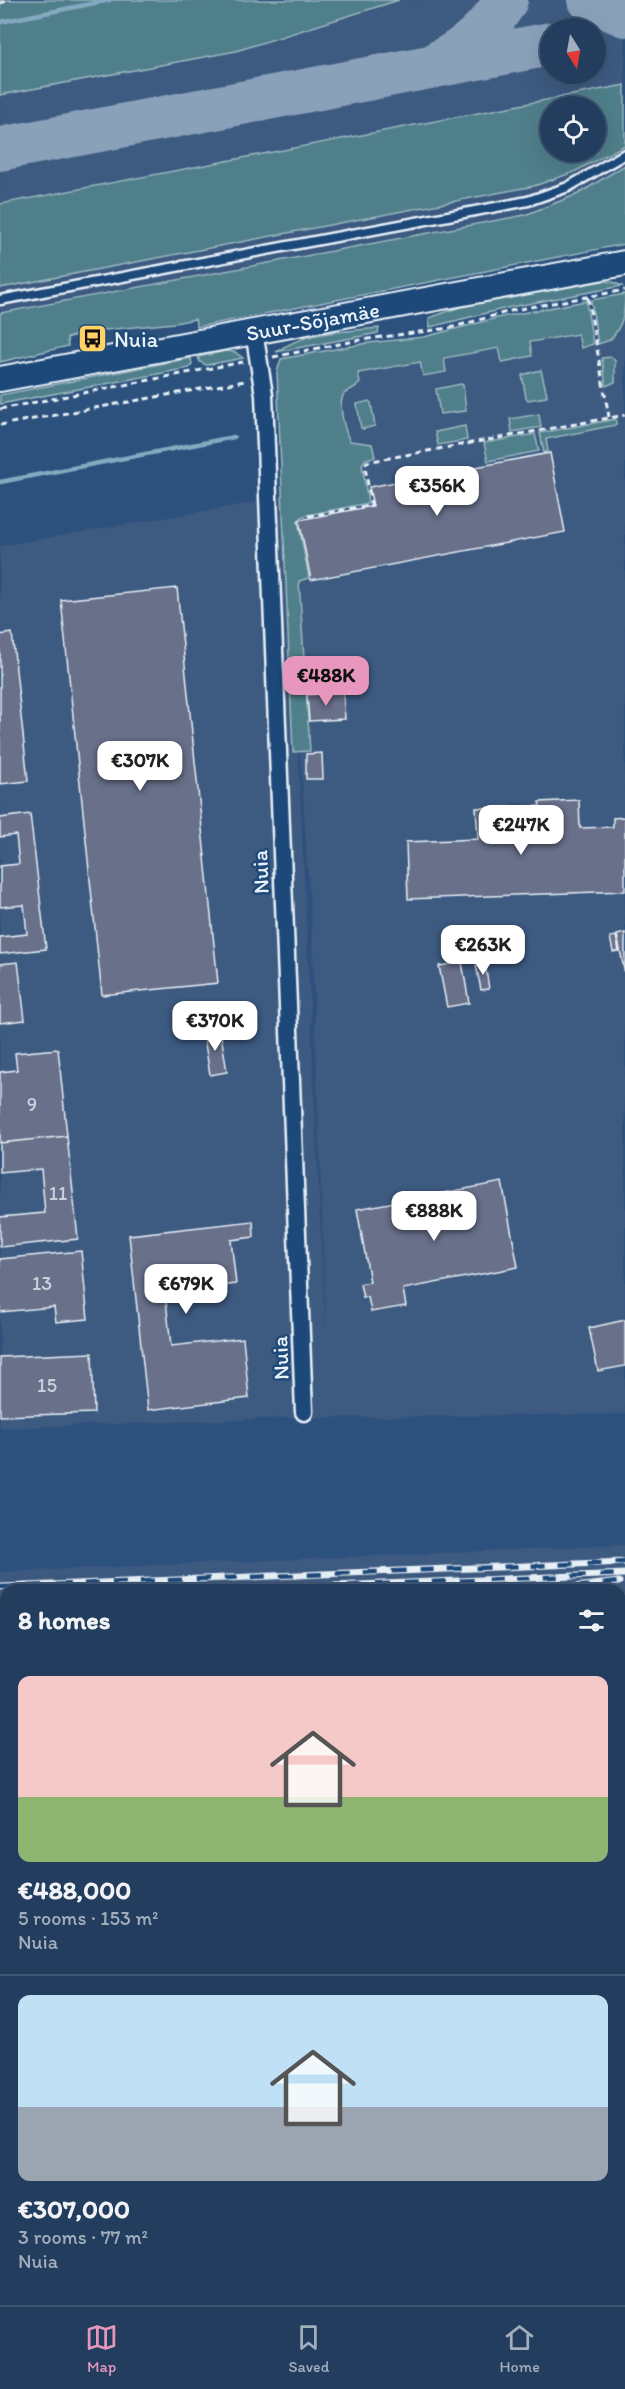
<!DOCTYPE html>
<html lang="en">
<head>
<meta charset="utf-8">
<style>
  :root { --surface:#223d5e; --page:#2e4867; --text:#f1f3f6; --muted:#a2aebc; --line:#3f5673; --accent:#e797bd }
  body { margin:0; font-family:Itim,sans-serif; background:var(--page); color:var(--text); height:100vh; display:flex; flex-direction:column; font-size:22px; white-space:nowrap }
  * { box-sizing:border-box; margin:0 }
  p { font-size:20px; color:var(--muted) }
  .icon { flex:none; width:33px; height:33px; fill:none; stroke:currentColor; stroke-width:2; stroke-linecap:round; stroke-linejoin:round }
  .map { position:relative; flex:1; overflow:hidden }
  .drawer { position:absolute; left:0px; top:1584px; width:626px; height:722px; display:flex; flex-direction:column; background:var(--surface); border-radius:18px 18px 0 0; box-shadow:0 6px 24px #0002,0 0 0 2px var(--line) }
  .drawer>* { flex:none }
  .needle { width:39px; rotate:169deg }
  .buttons { position:absolute; left:540px; top:18px; display:grid; gap:12px }
  .buttons a { display:grid; place-items:center; width:66px; height:66px; border-radius:50%; background:var(--surface); box-shadow:0 6px 24px #0002,0 0 0 2px var(--line); font-size:30px }
  .price { position:absolute; translate:-50% -51px; padding:0 14px; border-radius:12px; background:#fff; color:#222; font-size:20px; line-height:39px; filter:drop-shadow(0 2px 3px #0008) }
  .price::after { content:''; position:absolute; left:50%; top:36px; width:18px; height:14px; margin-left:-9px; background:inherit; clip-path:polygon(0 0,100% 0,50% 100%) }
  .price.current { background:var(--accent); color:#111 }
  ul { padding:0; list-style:none }
  li { display:grid; align-content:center; gap:12px; height:318px; padding:0 18px }
  li+li { border-top:2px solid var(--line) }
  li span { display:grid; place-items:center; height:186px; border-radius:12px; color:#555 }
  li>.icon { margin-inline-start:auto }
  span .icon { width:108px; height:108px; fill:#fffc; stroke-width:1 }
  li b { font-size:26px }
  h2 { display:flex; justify-content:space-between; align-items:center; height:72px; padding:0 18px; font-size:26px }
  .dock { display:flex; justify-content:space-around; align-items:center; height:84px; border-top:2px solid var(--line); background:var(--surface); font-size:16px; color:var(--muted) }
  .dock a { display:grid; justify-items:center; gap:3px }
  .dock .current { color:var(--accent) }
  .map>svg:first-child { display:block }
  .built { fill:#3e5a81; fill-rule:evenodd }
  .green { fill:#4f7f8a; stroke:#9cb8c1; stroke-width:1.5; fill-rule:evenodd }
  .lines { fill:none; stroke-linecap:round; stroke-linejoin:round }
  .stream { stroke:#84aac1; stroke-width:4.5 }
  .taxiway { stroke:#8aa1ba; stroke-width:44 }
  .building { fill:#676f8a; stroke:#e8f1f8; stroke-width:1.5 }
  .lane-casing { stroke:#e8f1f8; stroke-width:13 }
  .street-casing { stroke:#e8f1f8; stroke-width:21 }
  .secondary-casing { stroke:#e8f1f8; stroke-width:28 }
  .path { stroke:#e8f1f8; stroke-width:3; stroke-dasharray:6 4.5; stroke-linecap:butt }
  .lane { stroke:#1f4a7a; stroke-width:8 }
  .street { stroke:#1f4a7a; stroke-width:16 }
  .secondary { stroke:#1f4a7a; stroke-width:24 }
  .rail-casing { stroke:#e8f1f8; stroke-width:7 }
  .rail { stroke:#1f4a7a; stroke-width:4.5; stroke-dasharray:14; stroke-linecap:butt }
  .labels { text-anchor:middle; stroke-width:5; stroke-linejoin:round; paint-order:stroke }
  .number-label { font-size:20px; fill:#c8d0dc }
  .street-label { font-size:22px; fill:#e8f1f8; stroke:#1f4a7a }
  .poi-label { font-size:22px; fill:#e8f1f8; stroke:#1f4a7a; text-anchor:start }
</style>
</head>
<body>
<div class="map">
<svg width="625" height="2305" viewBox="0 0 625 2305">
  <rect width="100%" height="100%" fill="#2d517d"/>
  <filter id="ink" filterUnits="userSpaceOnUse"><feTurbulence type="fractalNoise" baseFrequency=".0167" numOctaves="2"/><feDisplacementMap in="SourceGraphic" scale="12" xChannelSelector="R" yChannelSelector="G"/><feConvolveMatrix kernelMatrix="1 2 1 2 8 2 1 2 1" color-interpolation-filters="sRGB"/></filter>
  <g filter="url(#ink)">
    <path class="built" d="M0 0H625V196L0 313ZM550 28H596V74H550ZM550 106H596V152H550Z
      M625 302V1414L288 1418 0 1428V546L286 497V362ZM293 640 312 937 326 1324 325 1323Z
      M625 1545V2305H0V1572ZM6 1590H620V2300H6Z"/>
    <path class="green" d="M0 0H399L236 51 0 95Z
      M625 85V145L574 172 534 186 0 288V204ZM550 106H596V152H550Z
      M625 165V244L197 327 195 319 175 323 105 330 97 328 67 338 68 346 0 362V313L525 215 578 194Z
      M603 281 613 282 622 286 511 307 430 327 429 318 460 307Z
      M625 294C625 312 623 326 610 340L598 344 591 300Z
      M586 301 593 344 581 348 578 334 530 342 532 356 502 362 499 348 444 358 446 372 423 376 420 362 358 373 360 383C355 389 349 389 344 394 337 404 345 432 350 441L372 444 375 457 366 459 362 464 368 503 303 516 298 521 309 578 299 581 310 751 293 752 277 372 281 359 368 343 424 337 501 317Z
      M379 328 378 333 276 352C307 330 343 332 379 328Z
      M226 351 235 352 243 358 206 365 200 362 198 357Z
      M612 357 615 361V382L606 386 602 358Z
      M191 358 192 365 189 368 0 404V395Z
      M541 370 547 395 546 397 528 400 526 398 522 375Z
      M461 384 463 385 466 411 440 414 436 389Z
      M369 401 371 403 375 426 363 429 361 428 357 404Z
      M539 414 541 427 512 432 510 419Z
      M616 419V425L546 439 548 451 544 453 540 433Z
      M465 426 467 440 438 445 435 432Z
      M535 434 539 451 488 461 484 443Z"/>
    <g class="lines">
      <path class="stream" d="M0 22 110 0
        M0 482 234 437"/>
      <path class="taxiway" d="M590 0 625 15
        M441 61C469 47 490 27 506 0
        M0 149 550 44"/>
    </g>
    <path class="building" d="M550 453 565 532 311 580 299 520 373 506 369 487Z
      M177 588 218 983 102 995 61 600Z
      M12 633 28 781 0 784V635Z
      M343 692 345 719 309 721 307 695Z
      M322 753 323 779H306V754Z
      M579 800 580 828 613 827V818L625 817V891L408 899 406 842 478 839 476 808 540 806 539 802Z
      M30 814 46 949 0 954V937L27 934 24 905 0 907V866L19 864 16 835 0 837V818Z
      M625 933V974L617 935Z
      M616 936 619 951 613 952 610 937Z
      M18 962 25 1020 0 1023V964Z
      M462 962 469 1003 447 1007 439 966Z
      M485 963 489 989 481 990 476 965Z
      M220 1028 227 1072 210 1075 203 1031Z
      M58 1049 67 1136 0 1143V1072L17 1070 15 1053Z
      M67 1136 78 1239 0 1247V1217L45 1213 41 1169 0 1173V1143Z
      M502 1182 518 1267 403 1289 406 1306 371 1312 368 1297 363 1298 360 1284 370 1282 357 1209Z
      M253 1221 254 1237 231 1240 236 1284 165 1292 171 1346 243 1338 249 1398 148 1410 129 1235Z
      M81 1251 88 1319 56 1322 54 1307 0 1312V1259Z
      M625 1320V1366L598 1371 589 1328Z
      M92 1353 94 1413 0 1416V1357Z
      M6 1787V1878L0 1879V1788Z
      M0 2244 6 2253V2284L0 2288Z"/>
    <g class="lines">
      <defs>
        <path id="lane" d="M0 300 528 201 568 187 625 154
          M620 1949 625 1948
          M0 2016 6 2013"/>
        <path id="street" d="M254 331 264 395 304 1412"/>
        <g id="secondary">
          <path id="s1" d="M0 379 625 263"/>
        </g>
      </defs>
      <use href="#lane" class="lane-casing"/>
      <use href="#street" class="street-casing"/>
      <use href="#secondary" class="secondary-casing"/>
      <path class="path" d="M0 3 11 0
        M588 298 609 417
        M273 357 360 340 450 328 514 310 625 290
        M0 409 243 362
        M0 425 245 381
        M308 516 371 505 365 466 367 462 625 415"/>
      <use href="#lane" class="lane"/>
      <use href="#street" class="street"/>
      <use href="#secondary" class="secondary"/>
      <defs>
        <path id="rail" d="M0 1587 625 1562
          M236 1590 625 1574
          M547 1590 619 1582
          M0 1600H6
          M0 1655 6 1654
          M0 2187 6 2191
          M0 2199 6 2203"/>
      </defs>
      <use href="#rail" class="rail-casing"/>
      <use href="#rail" class="rail"/>
    </g>
  </g>
  <defs>
    <symbol id="bus-square" viewBox="-11 -11 22 22"><rect x="-9" y="-9" width="18" height="18" rx="4" fill="#ffd166" stroke="#1f4a7a"/><path d="M-5-6H5V4H4V6H2V4H-2V6H-4V4H-5ZM-3.5-4V0h7V-4ZM-3.5 1.2v1.5H-2V1.2ZM2 1.2v1.5H3.5V1.2Z" fill="#111"/></symbol>
  </defs>
  <g fill-rule="evenodd">
    <use href="#bus-square" x="76" y="322" width="33" height="33"/>
  </g>
  <g class="labels">
    <g class="number-label">
      <text x="32" y="1111">9</text>
      <text x="58" y="1200">11</text>
      <text x="42" y="1290">13</text>
      <text x="47" y="1392">15</text>
    </g>
    <g class="street-label">
      <text dy="8" stroke="none"><textPath href="#s1" startOffset="318">Suur-Sõjamäe</textPath></text>
      <text transform="translate(260 872) rotate(-92)" y="8">Nuia</text>
      <text transform="translate(280 1358) rotate(-92)" y="8">Nuia</text>
    </g>
    <g class="poi-label">
      <text x="114" y="347">Nuia</text>
    </g>
  </g>
</svg>
<div class="buttons">
<a><svg class="needle" viewBox="-14 -14 28 28"><path d="M0-13l5 13h-10z" fill="#e53935"/><path d="M0 13l5-13h-10z" fill="#a2aebc"/></svg></a>
<a><svg class="icon" aria-label="locate" viewBox="0 0 24 24"><circle cx="12" cy="12" r="6"/><path d="M12 2v4M12 18v4M2 12h4M18 12h4"/></svg></a>
</div>
<b class="price" style="left:437px;top:517px">€356K</b>
<b class="price current" style="left:326px;top:707px">€488K</b>
<b class="price" style="left:140px;top:792px">€307K</b>
<b class="price" style="left:521px;top:856px">€247K</b>
<b class="price" style="left:483px;top:976px">€263K</b>
<b class="price" style="left:215px;top:1052px">€370K</b>
<b class="price" style="left:434px;top:1242px">€888K</b>
<b class="price" style="left:186px;top:1315px">€679K</b>
<section class="drawer">
<h2>8 homes<svg class="icon" aria-label="filters" viewBox="0 0 24 24"><path d="M4 7h16M4 17h16"/><circle cx="9" cy="7" r="2"/><circle cx="15" cy="17" r="2"/></svg></h2>
<ul>
<li><span style="background:linear-gradient(#f6c9c9 65%,#8fb573 0)"><svg class="icon" aria-label="home" viewBox="0 0 24 24"><path d="M3 11l9-7 9 7M6 9v11h12V9"/></svg></span><div><b>€488,000</b><p>5 rooms · 153 m²</p><p>Nuia</p></div></li>
<li><span style="background:linear-gradient(#bfe0f5 60%,#9aa5b1 0)"><svg class="icon" aria-label="home" viewBox="0 0 24 24"><path d="M3 11l9-7 9 7M6 9v11h12V9"/></svg></span><div><b>€307,000</b><p>3 rooms · 77 m²</p><p>Nuia</p></div></li>
</ul>
</section>
</div>
<nav class="dock">
<a class="current"><svg class="icon" aria-label="map" viewBox="0 0 24 24"><path d="M3 6l6-2 6 2 6-2v14l-6 2-6-2-6 2zM9 4v14M15 6v14"/></svg>Map</a>
<a><svg class="icon" aria-label="saved" viewBox="0 0 24 24"><path d="M7 4h10v16l-5-4-5 4z"/></svg>Saved</a>
<a><svg class="icon" aria-label="home" viewBox="0 0 24 24"><path d="M3 11l9-7 9 7M6 9v11h12V9"/></svg>Home</a>
</nav>
</body>
</html>
